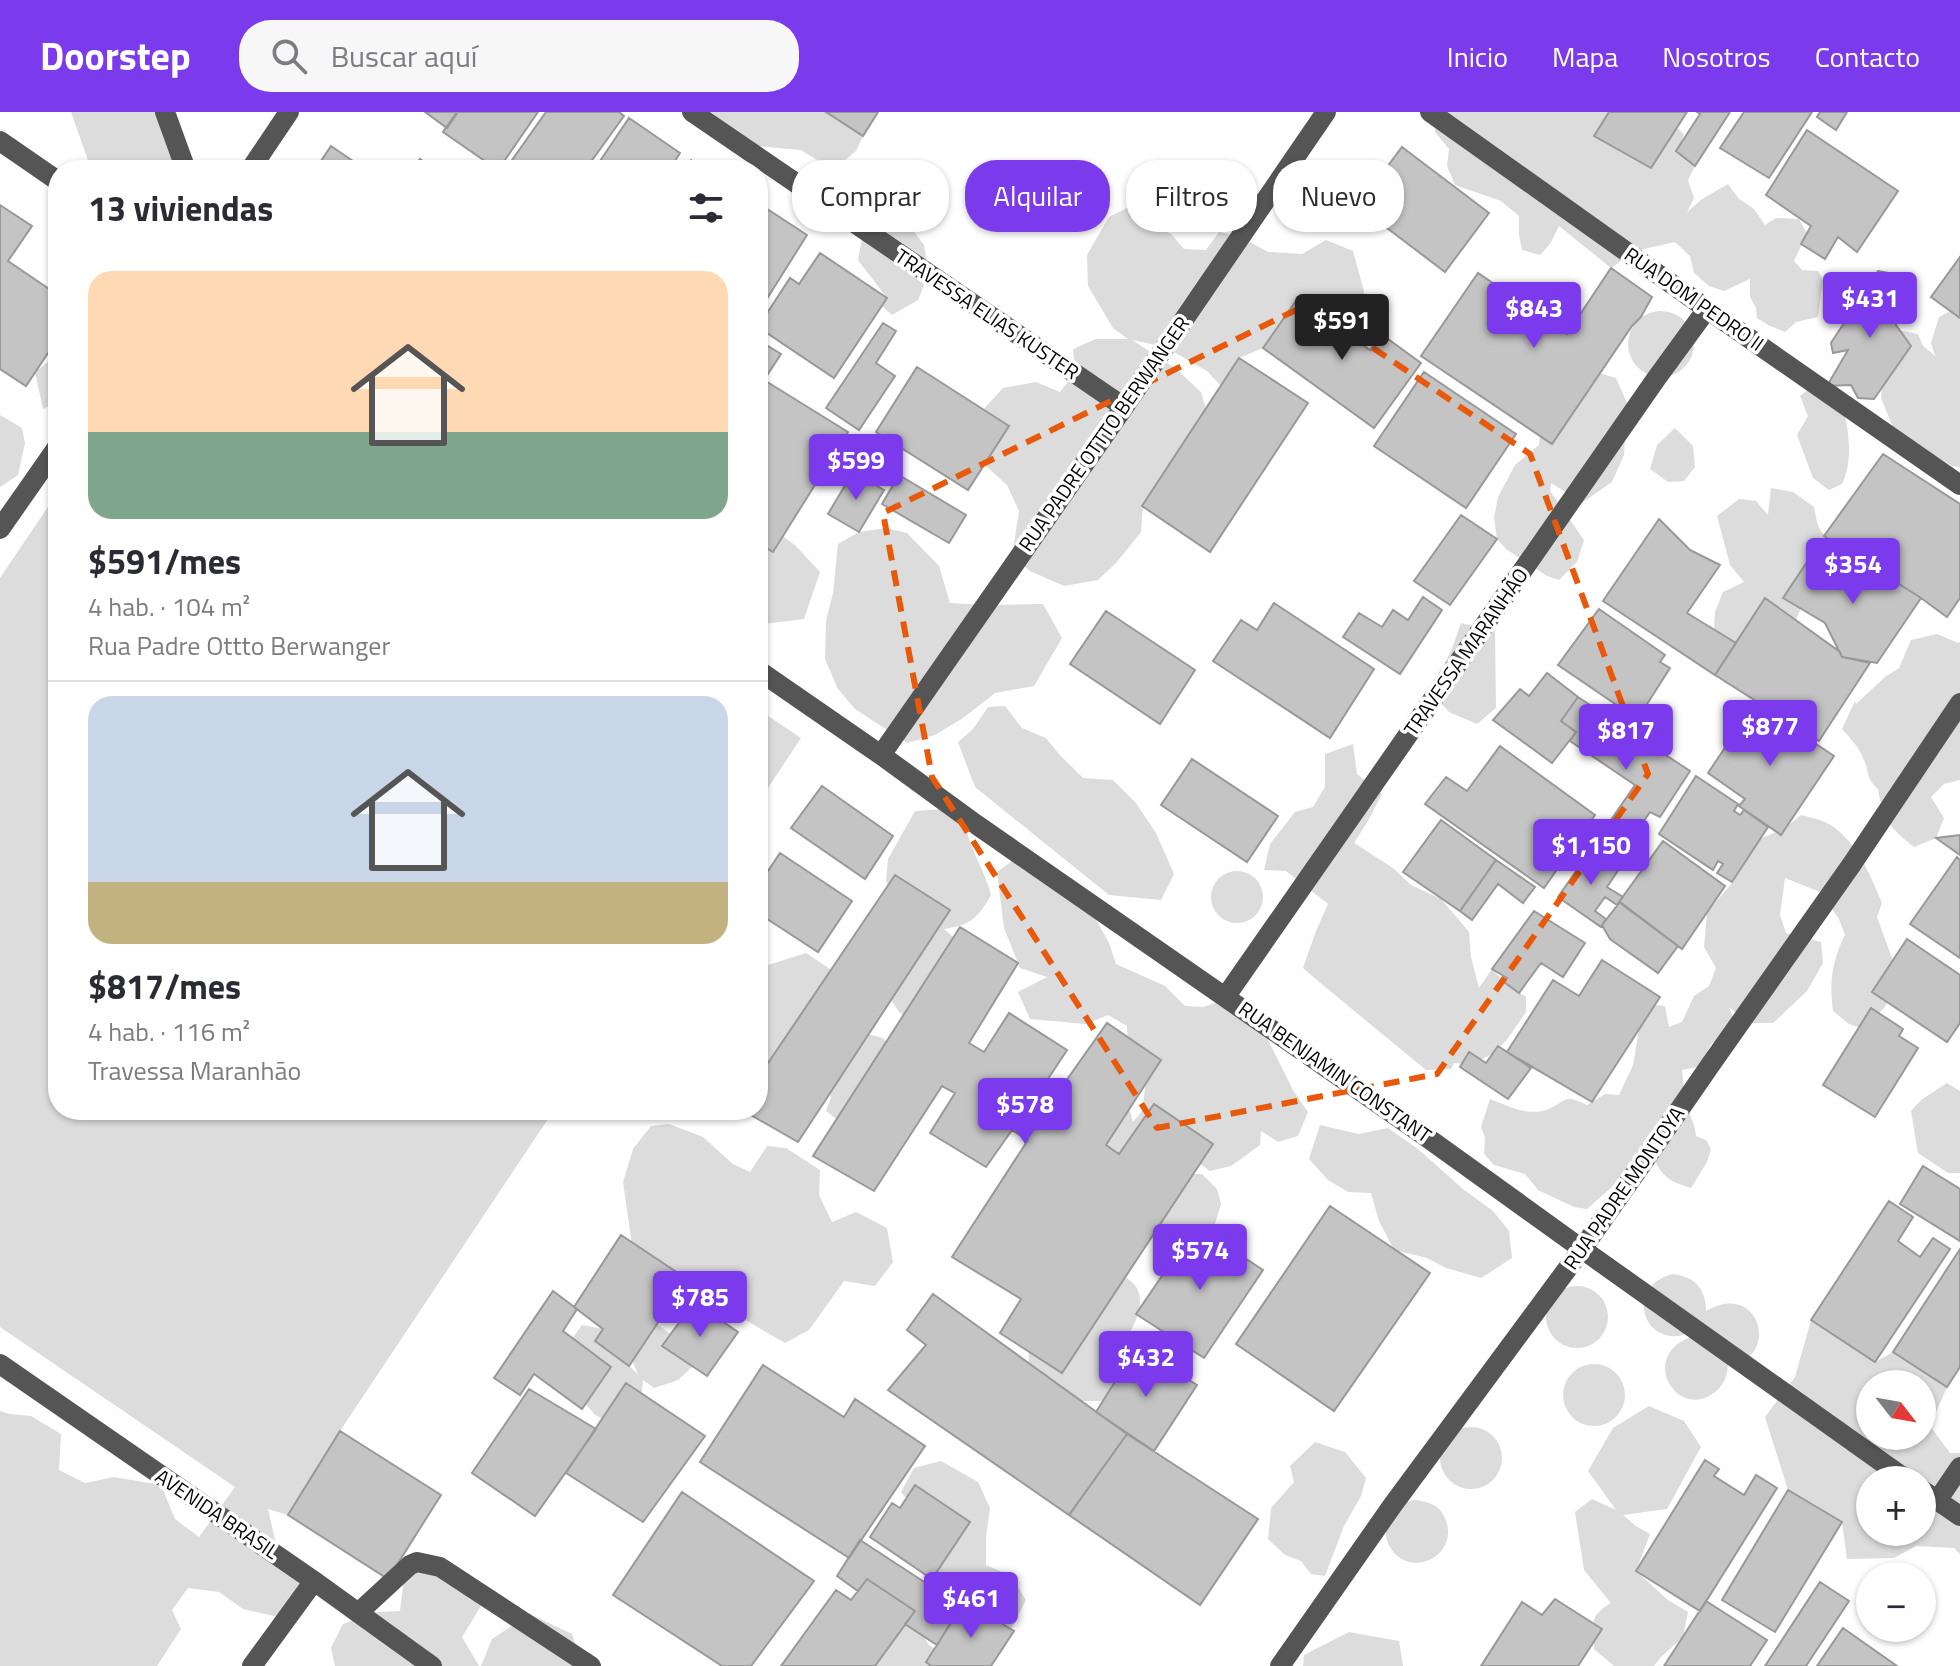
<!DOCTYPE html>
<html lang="es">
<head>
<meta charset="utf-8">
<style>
  :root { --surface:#fff; --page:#f7f7f7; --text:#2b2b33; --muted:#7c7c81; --line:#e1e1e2; --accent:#7c3aed }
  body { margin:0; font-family:"Titillium Web",sans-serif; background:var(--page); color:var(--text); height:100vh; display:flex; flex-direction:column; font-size:30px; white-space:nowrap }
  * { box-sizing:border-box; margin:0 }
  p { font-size:26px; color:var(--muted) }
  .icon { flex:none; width:44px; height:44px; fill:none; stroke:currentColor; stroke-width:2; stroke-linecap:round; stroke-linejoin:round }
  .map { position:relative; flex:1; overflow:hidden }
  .side { position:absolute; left:48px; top:48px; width:720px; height:960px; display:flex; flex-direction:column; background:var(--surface); border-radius:32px; box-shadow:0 2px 6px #0004 }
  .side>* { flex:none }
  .guide { position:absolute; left:792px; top:48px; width:760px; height:72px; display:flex; gap:16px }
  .needle { width:52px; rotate:121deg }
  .buttons { position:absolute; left:1856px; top:1258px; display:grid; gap:16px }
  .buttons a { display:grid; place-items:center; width:80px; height:80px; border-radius:50%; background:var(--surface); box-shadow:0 2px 6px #0004; font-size:40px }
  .price { position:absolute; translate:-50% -68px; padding:0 18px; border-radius:8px; background:var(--accent); color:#fff; font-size:26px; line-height:52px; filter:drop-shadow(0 2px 4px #0008) }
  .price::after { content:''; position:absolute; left:50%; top:48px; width:24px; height:18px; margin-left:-12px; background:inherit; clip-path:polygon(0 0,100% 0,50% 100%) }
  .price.selected { background:#222; color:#fff }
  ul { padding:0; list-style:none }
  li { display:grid; align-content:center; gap:16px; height:424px; padding:0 40px }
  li+li { border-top:2px solid var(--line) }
  li span { display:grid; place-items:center; height:248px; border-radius:24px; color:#555 }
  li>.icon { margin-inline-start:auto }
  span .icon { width:144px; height:144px; fill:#fffc; stroke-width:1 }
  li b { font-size:34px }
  h2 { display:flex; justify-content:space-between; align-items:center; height:96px; padding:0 40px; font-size:34px }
  .chip { padding:0 28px; border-radius:32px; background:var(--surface); box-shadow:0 2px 6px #0004; font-size:28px; line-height:72px }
  .chip.selected { background:var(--accent); color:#fff }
  header { display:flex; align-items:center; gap:48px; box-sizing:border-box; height:112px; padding:0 40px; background:var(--accent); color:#fff }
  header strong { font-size:38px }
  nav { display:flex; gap:44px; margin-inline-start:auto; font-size:28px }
  .search { width:560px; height:72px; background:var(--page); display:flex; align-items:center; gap:20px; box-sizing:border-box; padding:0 28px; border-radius:32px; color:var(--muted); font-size:30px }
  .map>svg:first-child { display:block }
  .green { fill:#dcdcdc; fill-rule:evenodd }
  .building { fill:#c4c4c4; stroke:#999; stroke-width:2 }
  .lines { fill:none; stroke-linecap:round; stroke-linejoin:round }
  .minor { stroke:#555; stroke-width:20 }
  .marked { fill:none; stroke:#e8590c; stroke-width:6; stroke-dasharray:16 10; stroke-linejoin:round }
  .labels { text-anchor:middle; stroke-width:7; stroke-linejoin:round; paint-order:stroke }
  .street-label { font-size:20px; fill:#000; stroke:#fff }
</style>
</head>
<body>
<header>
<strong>Doorstep</strong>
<div class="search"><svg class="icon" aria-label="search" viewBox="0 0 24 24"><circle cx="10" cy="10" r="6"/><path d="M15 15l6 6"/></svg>Buscar aquí</div>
<nav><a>Inicio</a><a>Mapa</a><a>Nosotros</a><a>Contacto</a></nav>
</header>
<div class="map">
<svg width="1960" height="1554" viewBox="0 0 1960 1554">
  <rect width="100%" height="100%" fill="#fff"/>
  <path class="green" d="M71 0H172L196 54 195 58H98L89 51Z
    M697 0H848L863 24 856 39 833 58 801 38 745 33Z
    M1437 0H1615L1667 7 1684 22 1680 33 1698 48 1688 68 1694 86 1687 100 1702 87 1728 72 1739 87 1754 97 1765 113 1776 106 1799 107 1807 121 1794 149 1802 158 1818 159 1823 168 1818 205 1796 210 1785 220 1768 213 1757 206 1756 196 1750 185V167L1724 179 1709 174 1694 161 1690 144 1675 130 1635 139 1611 156 1559 114 1550 132 1540 143 1522 138 1519 123V104L1501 89 1455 73 1447 54 1449 37 1435 20Z
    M1127 96 1172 123 1184 137 1206 138 1219 120 1239 124 1268 140 1302 142 1326 128 1353 139 1364 179 1362 204 1340 216 1298 186 1263 236 1239 246 1221 274 1207 259 1165 235 1132 228 1175 256 1201 280 1206 297 1143 393 1141 420 1116 451 1098 468 1064 474 1030 459 1012 445 1019 399 1007 373 986 354 966 316 1003 276 1036 270 1060 280 1075 261 1073 237 1096 227H1128L1113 216 1088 174 1087 143 1109 105Z
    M886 98 909 113 924 133 929 161 918 188 892 203 882 194 887 186 858 148 864 115Z
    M1960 196V355L1952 354 1895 320 1881 286 1887 216 1918 222 1923 234 1935 244 1931 231 1939 205 1954 197Z
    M1628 232a33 33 0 1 1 66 0a33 33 0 1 1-66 0Z
    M58 242V289L43 297 35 260Z
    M1589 258 1616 266 1627 291 1624 343 1612 370 1579 393 1572 384 1551 371 1550 379 1584 428 1577 450 1559 468 1547 464 1506 437 1497 427 1494 406 1498 385 1515 353 1539 333 1541 316Z
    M1809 277 1844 298C1849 323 1853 349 1842 372L1829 378 1813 366 1797 323 1808 304 1800 284Z
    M0 303 22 316 25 331 18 363 0 375Z
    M1675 316 1693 334 1695 355 1684 369 1668 370 1650 357 1657 333Z
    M1771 376 1793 380 1814 395C1818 416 1818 420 1836 432V449C1814 463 1806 484 1796 508L1736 531 1714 518 1715 500 1723 480 1744 470 1730 453 1717 404 1739 387 1756 389 1768 403Z
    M58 380V998H554L340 1319 288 1403 268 1397 279 1445 307 1465 279 1505 243 1497 219 1480 188 1476 172 1498 181 1517 157 1554H0V1299L10 1302 31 1304 61 1322 59 1358 85 1371 114 1365 161 1373 175 1407 199 1425 235 1375 0 1215V466Z
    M764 411 795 433 820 460 804 507 763 512 758 509V412Z
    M886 416 907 421 939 454 950 491 985 493 1043 492 1062 526 1034 574 995 581 963 606 935 623 907 631 855 597 838 577 825 547 826 509 833 481 838 432 859 420Z
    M1461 511 1495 519 1496 596 1477 612 1449 600 1430 579 1451 539Z
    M1937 522 1958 531 1960 530V668L1944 672 1931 685 1944 706 1936 726 1914 735C1890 716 1883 708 1878 677 1865 666 1870 659 1863 646 1859 635 1850 626 1842 617L1855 589 1856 592 1885 565 1899 556 1911 528Z
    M1005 594 1022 616 1046 626 1059 642 1083 666 1113 668 1136 691 1156 721 1174 762 1161 788 1109 783 975 675 958 630 973 617 988 595Z
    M758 597 801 626 758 691Z
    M1353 632 1357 662 1382 682 1368 709 1354 731 1393 756 1411 773 1441 787 1459 808 1469 820 1471 845 1479 876 1492 857 1504 870 1526 885V900L1506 929 1492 942 1472 952 1454 951 1451 957 1426 958 1318 869 1303 856 1316 819 1328 792 1286 759 1264 758 1270 732 1295 700 1313 695 1325 675V642Z
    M942 697 965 711C969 737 985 758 991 783 978 806 971 813 944 817L958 829 910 910 899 900 890 886 894 788 886 769 888 747 915 699Z
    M1801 703C1809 705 1818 707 1825 710 1855 725 1870 762 1882 791L1877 805 1893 849 1892 883 1884 896 1864 917 1849 912 1833 899C1829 871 1832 848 1845 823L1839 807 1820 780 1785 766 1780 803 1786 821 1821 830 1823 851 1807 879 1773 911H1747L1729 895 1732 902 1733 923 1712 931 1698 955 1682 958C1683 969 1684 980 1686 992 1690 1005 1694 1008 1696 1024L1706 1028 1711 1037 1707 1050 1691 1076C1672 1070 1664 1067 1655 1049L1621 1067 1587 1097 1574 1095 1538 1078 1525 1062 1494 1053 1484 1042 1485 1025 1481 1015 1490 987C1508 994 1527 1004 1546 998 1566 991 1562 980 1587 993L1605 982 1619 983 1633 953 1639 917 1653 893 1665 894 1669 915 1682 910 1694 884 1709 874 1716 856 1704 835 1707 800 1733 770 1760 727 1785 716Z
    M1016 746 1088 793 1109 831 1116 852 1165 874 1185 894 1203 895 1215 891 1234 902 1267 926 1293 978 1308 1000 1298 1024 1278 1030 1261 1019 1260 1033 1231 1054 1210 1059 1185 1041 1133 1062 1112 1041 1099 1024 1128 992 1133 1010 1143 998 1145 974 1131 952 1128 937 1127 914 1108 903 1086 912 1030 907 1018 880 1047 865 1020 856 1004 816 997 760Z
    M1211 785a26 26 0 1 1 52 0a26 26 0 1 1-52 0Z
    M806 841 839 863 771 970 758 959V865L762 855Z
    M859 920 883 926 894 939 838 1008 826 999 831 985 826 968Z
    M1947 971 1960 979V1061H1948L1918 1041 1911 999 1921 988Z
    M669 1012 703 1025 733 1052 750 1060 767 1034 786 1036 820 1058 819 1083 832 1110 856 1100 887 1116 893 1150 875 1174 844 1169 809 1218 785 1231 673 1166 635 1154 623 1070 633 1037 651 1014Z
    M1320 1013 1359 1022 1388 1016 1418 1037 1463 1077 1493 1099 1509 1119 1512 1146 1481 1166 1446 1156 1427 1146 1394 1138 1379 1109 1371 1081 1348 1080 1328 1068 1309 1047Z
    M1181 1062H1202L1217 1077 1221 1092 1214 1115 1192 1133 1174 1139 1156 1128 1148 1105Z
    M1117 1161C1122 1164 1129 1167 1133 1171 1151 1190 1130 1221 1119 1238L1123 1243 1115 1270 1103 1289H1066L1044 1271 1029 1251 1028 1230Z
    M1672 1162C1694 1164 1706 1176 1706 1199 1760 1167 1782 1247 1728 1253 1727 1267 1722 1277 1709 1284 1674 1303 1639 1243 1693 1224L1692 1220C1645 1241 1622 1176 1672 1162Z
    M1546 1205a31 31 0 1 1 62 0a31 31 0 1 1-62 0Z
    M640 1201C663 1215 674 1224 693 1244L692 1255 678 1268 654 1276 643 1268 641 1289 613 1312 595 1303 583 1289 566 1235 582 1213 603 1217 621 1247 638 1262 629 1242Z
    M1811 1208 1875 1250 1893 1240 1947 1275 1930 1314 1950 1341H1960V1442L1954 1436 1916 1434 1894 1446 1847 1447 1842 1410 1788 1378 1765 1305 1795 1265ZM1870 1272H1922V1324H1870ZM1870 1368H1922V1420H1870Z
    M1563 1283a31 31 0 1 1 62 0a31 31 0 1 1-62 0Z
    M1649 1294 1684 1309 1701 1335 1667 1397 1623 1403 1636 1414 1650 1422 1636 1459 1668 1488 1688 1500 1683 1525 1661 1545 1654 1554H1614L1594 1537C1593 1513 1588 1504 1611 1491L1584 1458 1575 1400 1592 1387 1616 1398 1588 1359 1613 1316Z
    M1440 1346a31 31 0 1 1 62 0a31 31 0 1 1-62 0Z
    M1315 1330 1345 1340 1366 1366 1361 1384 1344 1414 1325 1464 1311 1462 1301 1449 1285 1443 1268 1427 1271 1396 1294 1370 1290 1354Z
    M941 1349 978 1370 990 1396 986 1426V1453L1011 1464 1026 1488 1012 1515 994 1532 975 1511 955 1499 931 1489 917 1441 918 1401 901 1380 914 1356Z
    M1414 1388C1427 1389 1440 1393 1445 1406 1461 1443 1410 1469 1390 1435 1387 1430 1385 1423 1386 1417 1388 1408 1399 1398 1404 1391Z
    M441 1445 469 1467 481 1494 462 1525 479 1554H335L331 1536 343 1512 376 1500 400 1499 404 1466Z
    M530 1502 572 1522 583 1554H481L492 1527Z
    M917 1511 928 1532 958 1554H861L894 1516Z
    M1349 1520 1399 1529 1403 1554H1303L1304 1543Z"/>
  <path class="building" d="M425 0H458L447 16Z
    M457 0H538L498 58 443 20Z
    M546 0H619L624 4 585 58H505Z
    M826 0H878L863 24Z
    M1609 0H1687L1651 56 1594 24Z
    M1697 0H1730L1695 54 1676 39 1700 2Z
    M1744 0H1812L1769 66 1720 36Z
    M1820 0H1847L1836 18 1817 5Z
    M629 6 680 41 669 58H594Z
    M1807 18 1898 79 1857 140 1838 125 1825 147 1801 132 1811 114 1766 83Z
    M331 34 366 58H315Z
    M1402 35 1489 101 1445 160 1358 94Z
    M420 47 436 58H412Z
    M691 48 706 58H684Z
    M758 91 807 123 758 201Z
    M0 93 32 114 8 149 58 183V226L26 274 0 257Z
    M820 141 887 186 834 266 758 215 790 166 799 172Z
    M1960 145V206L1931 185Z
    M1611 156 1652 185 1641 205 1632 214 1552 332 1421 244 1478 161 1567 222Z
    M1878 159 1894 162 1896 213 1911 234 1874 287 1858 286 1851 273 1827 274 1848 238 1833 241 1831 231Z
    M1298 186 1370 238 1381 222 1421 251 1374 316 1263 236Z
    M883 211 896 219 876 251 895 264 859 318 826 296Z
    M758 228 781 242 764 268 848 320 773 440 758 431Z
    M1239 246 1308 291 1210 440 1142 394Z
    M917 255 1009 314 968 378 876 320Z
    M1424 260 1516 322 1466 396 1374 334Z
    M1883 342 1960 392V486L1947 505 1921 486 1824 424Z
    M853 360 884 378 859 420 828 402Z
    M899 363 966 403 949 431 882 392Z
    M1461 403 1497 427 1450 493 1414 469Z
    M1659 407 1690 438 1720 453 1687 501 1736 531 1715 563 1603 489Z
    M1815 438 1856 464 1866 451 1921 486 1877 551 1842 545 1825 511 1783 486Z
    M1423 485 1442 498 1400 562 1343 525 1359 501 1382 515 1393 498 1408 508Z
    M1765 486 1840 540 1842 545 1870 551 1819 629 1715 563Z
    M1274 491 1374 557 1330 626 1213 549 1241 508 1257 518Z
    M1599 497 1665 543 1660 550 1670 556 1642 600 1634 595 1630 602 1558 553Z
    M1106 499 1195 558 1160 612 1070 552Z
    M1547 561 1578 585 1561 609 1576 620 1552 651 1493 608 1520 577 1529 584Z
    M1578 585 1690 659 1660 705 1650 700 1617 749 1593 734 1635 673 1570 629 1576 620 1561 609Z
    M1755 591 1834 644 1781 723 1739 694 1745 687 1708 661Z
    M1500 634 1595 703 1544 776 1425 692 1446 665 1467 679Z
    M1192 647 1278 704 1247 750 1161 693Z
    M1696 664 1738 692 1734 699 1740 703 1744 698 1768 715 1732 770 1717 761 1723 752 1718 749 1713 758 1659 722Z
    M822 674 893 724 865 767 791 716Z
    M1441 708 1496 748 1460 799 1403 760Z
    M1960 723V743L1936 726Z
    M1663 729 1725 774 1682 837 1619 790Z
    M1591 738 1619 757 1607 775 1623 785 1617 793 1605 785 1595 799 1606 807 1601 815 1558 785Z
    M780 741 852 789 818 840 758 801V774Z
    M1957 745 1960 748V846L1910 812Z
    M1496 748 1535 775 1523 791 1498 772 1472 808 1460 799Z
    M895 763 950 798 798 1030 742 998H758V966Z
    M1620 790 1678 834 1658 861 1610 827 1602 813Z
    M1534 799 1585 831 1563 865 1541 851 1519 881 1504 870 1507 866 1492 857Z
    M960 815 1018 851 969 931 984 940 1009 901 1067 938 1044 973 1056 983 1107 911 1161 948 1106 1033 1119 1042 1154 992 1213 1032 1062 1261 1000 1221 1021 1187 952 1145 1028 1028 1012 1018 986 1055 930 1021 955 981 942 974 874 1079 813 1044Z
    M1907 827 1960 863V911L1947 930 1872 880Z
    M1602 848 1660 885 1592 990 1507 940 1553 868 1579 884Z
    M1871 896 1903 917 1899 924 1918 936 1875 1005 1823 973Z
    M1498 934 1531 956 1508 987 1460 955 1469 940 1486 951Z
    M1923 1054 1960 1077V1129L1900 1092Z
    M1889 1089 1913 1105 1898 1129 1920 1145 1933 1126 1950 1137 1875 1250 1811 1208Z
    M1330 1094 1430 1161 1334 1299 1236 1232Z
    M1196 1114 1263 1158 1204 1246 1136 1202Z
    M621 1123 687 1167 629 1254 595 1229 603 1217 574 1195Z
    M1960 1137V1255L1947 1275 1893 1240Z
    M553 1179 577 1197 563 1219 611 1255 582 1297 534 1262 520 1283 494 1266Z
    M933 1182 1127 1322 1069 1403 888 1278 926 1233 907 1218Z
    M694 1190 738 1220 707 1264 662 1234Z
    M1137 1235 1197 1273 1154 1339 1096 1300Z
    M763 1253 844 1305 855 1287 925 1334 849 1446 700 1350Z
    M626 1271 705 1324 643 1410 566 1361Z
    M529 1277 596 1317 535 1404 472 1361Z
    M340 1319 441 1383 388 1467 288 1403Z
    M1127 1322 1258 1407 1200 1493 1069 1403Z
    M1705 1348 1719 1357 1714 1364 1744 1383 1756 1363 1777 1376 1700 1499 1636 1459Z
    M915 1373 970 1410 932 1467 870 1425 892 1391 900 1396Z
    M1788 1378 1842 1410 1775 1520 1722 1488Z
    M682 1380 814 1469 751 1554H722L613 1483Z
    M860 1428 961 1494 937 1533 905 1512 915 1499 867 1467 858 1479 837 1464Z
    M867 1467 915 1499 875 1554H781L836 1478 851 1488Z
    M1820 1470 1849 1489 1806 1554H1765Z
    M1555 1487 1602 1517 1578 1554H1481L1522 1490 1542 1503Z
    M965 1489 1014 1519 991 1554H931L926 1550Z
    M1706 1489 1767 1528 1750 1554H1664Z
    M1843 1516 1897 1554H1817Z"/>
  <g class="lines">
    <path class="minor" d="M165 0 186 58
      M692 0 1124 295
      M1430 0 1707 197 1960 373
      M0 29 58 69
      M250 58 289 0
      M0 417 58 334
      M758 558 881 643 977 713 1425 1024 1582 1137 1907 1368
      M881 643 1124 295 1326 0
      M1226 884 1656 267 1707 197
      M0 1252 314 1469 432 1554
      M1922 1378 1960 1404
      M1937 1389 1960 1355
      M358 1501 410 1453 417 1450 440 1455 591 1554
      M252 1554 314 1469
      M1280 1554 1392 1394 1582 1137 1644 1049 1711 952 1852 752 1960 591"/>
  </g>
  <path class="marked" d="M1308 192 1530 342 1648 662 1437 962 1157 1016 932 665 883 401Z"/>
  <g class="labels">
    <g class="street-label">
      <text transform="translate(1694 187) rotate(35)" y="7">RUA DOM PEDRO II</text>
      <text transform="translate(987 202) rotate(34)" y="7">TRAVESSA ELIAS KUSTER</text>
      <text transform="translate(1104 322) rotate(-55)" y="7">RUA PADRE OTTTO BERWANGER</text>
      <text transform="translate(1466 540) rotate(-55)" y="7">TRAVESSA MARANHÃO</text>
      <text transform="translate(1335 960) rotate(35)" y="7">RUA BENJAMIN CONSTANT</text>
      <text transform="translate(1624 1076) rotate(-55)" y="7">RUA PADRE MONTOYA</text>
      <text transform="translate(217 1402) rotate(34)" y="7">AVENIDA BRASIL</text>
    </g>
  </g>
</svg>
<div class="buttons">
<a><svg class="needle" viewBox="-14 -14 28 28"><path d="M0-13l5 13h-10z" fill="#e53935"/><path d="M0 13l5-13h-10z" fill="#7c7c81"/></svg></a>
<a>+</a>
<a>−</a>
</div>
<b class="price" style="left:1870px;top:228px">$431</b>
<b class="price" style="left:1534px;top:238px">$843</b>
<b class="price selected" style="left:1342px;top:250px">$591</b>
<b class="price" style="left:856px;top:390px">$599</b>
<b class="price" style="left:1853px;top:494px">$354</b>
<b class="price" style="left:1770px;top:656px">$877</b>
<b class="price" style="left:1626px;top:660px">$817</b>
<b class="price" style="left:1591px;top:775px">$1,150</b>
<b class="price" style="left:1025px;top:1034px">$578</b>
<b class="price" style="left:1200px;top:1180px">$574</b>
<b class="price" style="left:700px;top:1227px">$785</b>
<b class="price" style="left:1146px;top:1287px">$432</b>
<b class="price" style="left:971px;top:1528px">$461</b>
<div class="guide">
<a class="chip">Comprar</a>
<a class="chip selected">Alquilar</a>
<a class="chip">Filtros</a>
<a class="chip">Nuevo</a>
</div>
<section class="side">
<h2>13 viviendas<svg class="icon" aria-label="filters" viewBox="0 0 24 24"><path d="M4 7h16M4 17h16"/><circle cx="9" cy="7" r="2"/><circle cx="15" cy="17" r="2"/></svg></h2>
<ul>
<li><span style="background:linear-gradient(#ffd9b3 65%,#7fa58c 0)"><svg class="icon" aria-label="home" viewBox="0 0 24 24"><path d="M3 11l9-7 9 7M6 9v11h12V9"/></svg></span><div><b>$591/mes</b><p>4 hab. · 104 m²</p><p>Rua Padre Ottto Berwanger</p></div></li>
<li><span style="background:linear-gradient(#c9d6e8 75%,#c2b280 0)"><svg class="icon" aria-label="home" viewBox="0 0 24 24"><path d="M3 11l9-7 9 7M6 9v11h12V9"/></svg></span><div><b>$817/mes</b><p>4 hab. · 116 m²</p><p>Travessa Maranhão</p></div></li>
</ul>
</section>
</div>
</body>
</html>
